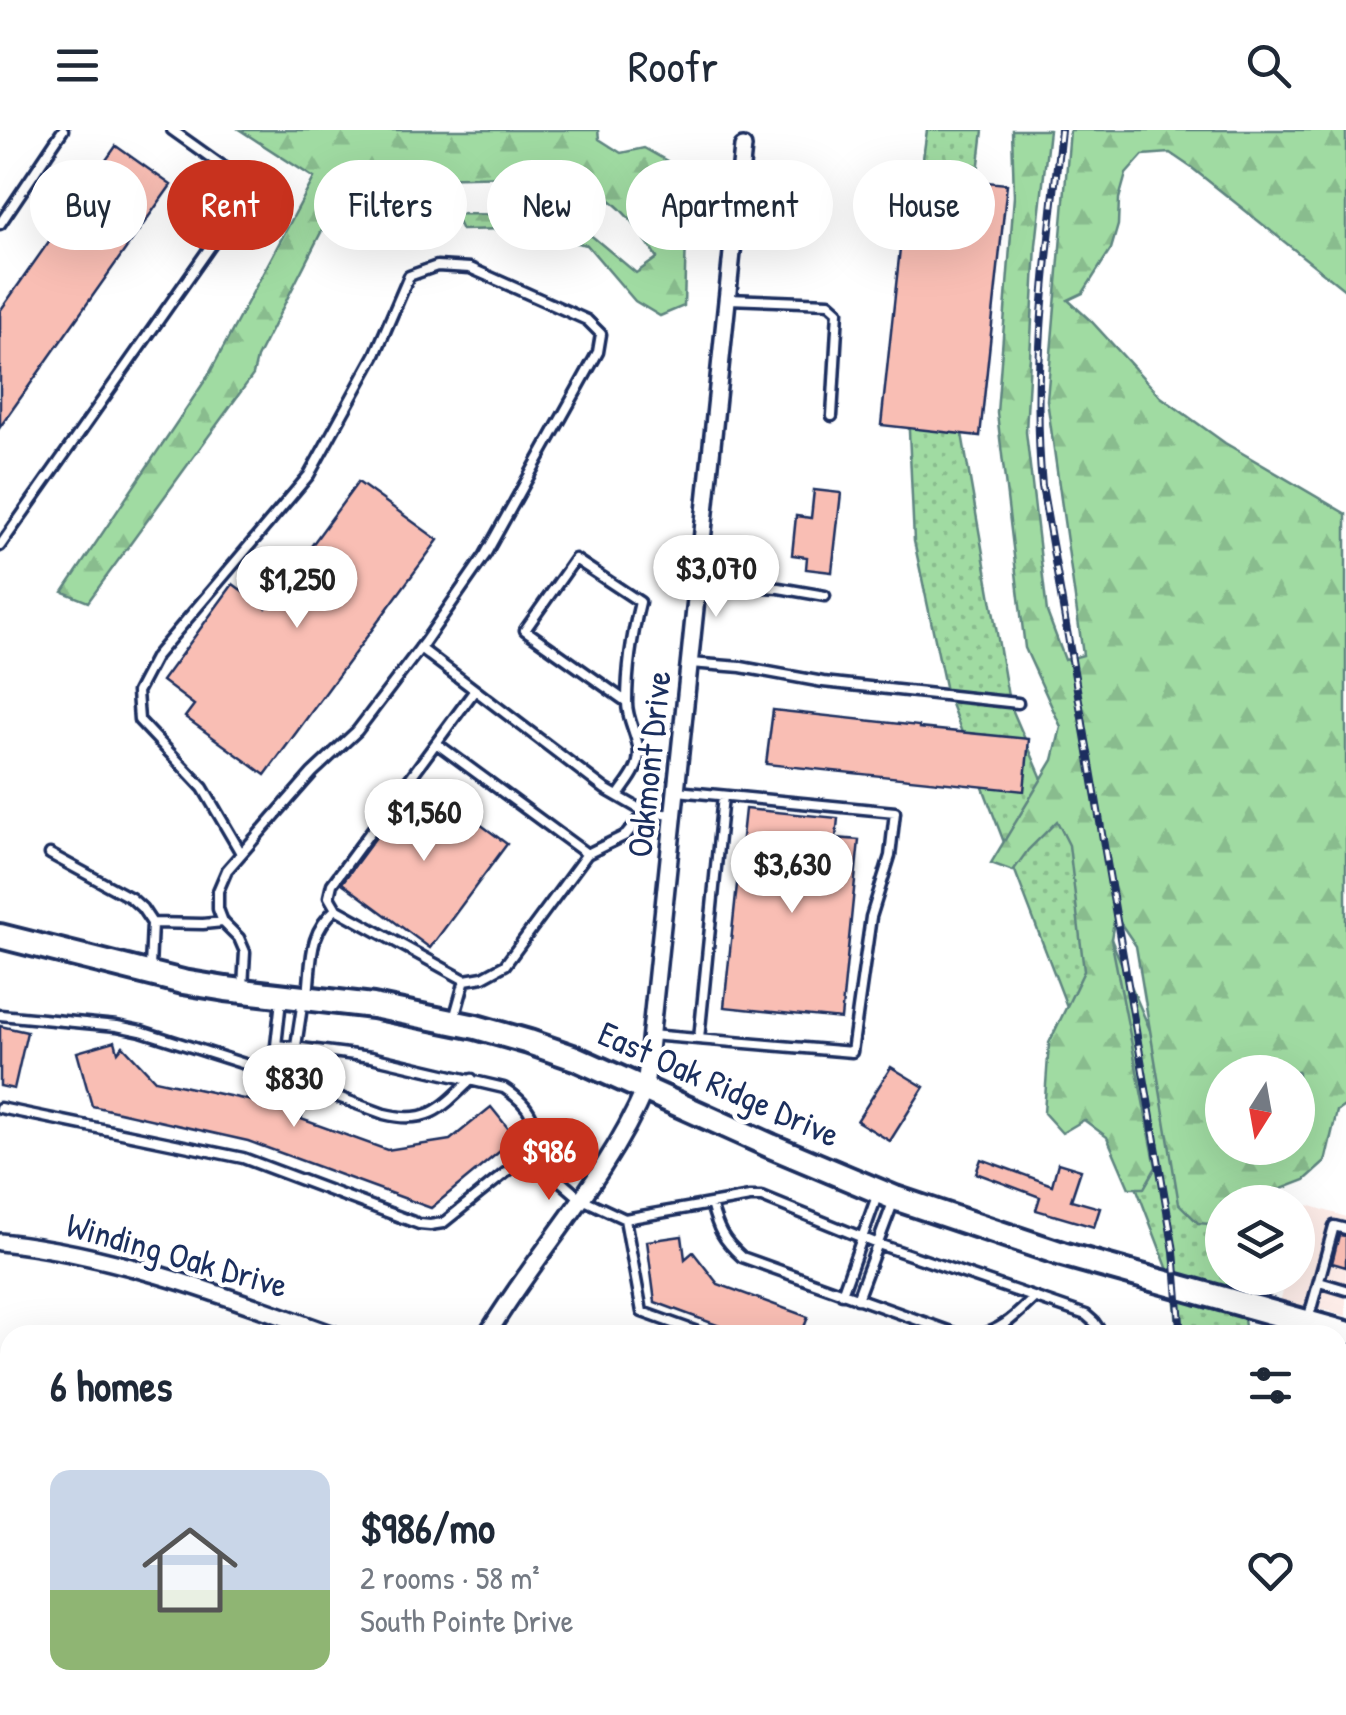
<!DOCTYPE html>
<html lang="en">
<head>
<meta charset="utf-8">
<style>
  :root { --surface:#fff; --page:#f2f2f3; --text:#1f2937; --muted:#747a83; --accent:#c8321e }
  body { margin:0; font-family:"Patrick Hand",sans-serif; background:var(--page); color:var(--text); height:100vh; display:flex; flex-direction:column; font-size:38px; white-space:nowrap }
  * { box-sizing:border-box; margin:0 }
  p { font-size:32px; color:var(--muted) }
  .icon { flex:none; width:55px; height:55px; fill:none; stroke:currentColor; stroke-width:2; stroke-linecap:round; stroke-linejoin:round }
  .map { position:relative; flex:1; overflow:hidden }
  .sheet { position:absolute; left:0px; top:1195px; width:1348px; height:390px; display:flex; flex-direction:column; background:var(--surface); border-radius:30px 30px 0 0; box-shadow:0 10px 40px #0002 }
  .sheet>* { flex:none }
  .guide { position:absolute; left:30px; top:30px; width:1288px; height:90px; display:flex; gap:20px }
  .needle { width:65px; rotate:191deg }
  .buttons { position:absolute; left:1205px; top:925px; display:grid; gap:20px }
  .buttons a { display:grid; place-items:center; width:110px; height:110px; border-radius:50%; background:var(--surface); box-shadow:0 10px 40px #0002; font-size:50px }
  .price { position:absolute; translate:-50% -85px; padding:0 22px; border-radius:35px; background:#fff; color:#222; font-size:32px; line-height:65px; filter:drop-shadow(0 2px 5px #0008) }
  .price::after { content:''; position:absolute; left:50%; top:60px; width:30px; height:22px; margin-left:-15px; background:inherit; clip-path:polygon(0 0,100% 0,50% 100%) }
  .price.on { background:var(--accent); color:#fff }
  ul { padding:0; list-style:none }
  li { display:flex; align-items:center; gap:30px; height:250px; padding:0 50px }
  li span { display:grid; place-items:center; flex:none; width:280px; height:200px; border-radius:20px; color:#555 }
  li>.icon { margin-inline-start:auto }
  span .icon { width:120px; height:120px; fill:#fffc; stroke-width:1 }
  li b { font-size:42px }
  h2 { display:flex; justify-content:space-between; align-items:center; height:120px; padding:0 50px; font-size:42px }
  .pill { padding:0 35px; border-radius:45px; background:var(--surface); box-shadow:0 10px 40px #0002; font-size:35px; line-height:90px }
  .pill.on { background:var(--accent); color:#fff }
  header { display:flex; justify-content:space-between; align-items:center; height:130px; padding:0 50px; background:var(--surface); font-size:45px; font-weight:600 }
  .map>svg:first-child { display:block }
  .built { fill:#fdece8 }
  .green { fill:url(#green-dots); stroke:#5e8580; stroke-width:2.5 }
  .forest { fill:url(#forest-firs); stroke:#5e8580; stroke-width:2.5; fill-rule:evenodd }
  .building { fill:#f9beb4; stroke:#1b2f5e; stroke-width:2.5 }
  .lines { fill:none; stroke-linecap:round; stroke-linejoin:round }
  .service-casing { stroke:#1b2f5e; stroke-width:15 }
  .minor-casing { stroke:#1b2f5e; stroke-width:22 }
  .secondary-casing { stroke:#1b2f5e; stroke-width:30 }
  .service { stroke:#fff; stroke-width:8 }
  .minor { stroke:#fff; stroke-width:15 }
  .secondary { stroke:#fff; stroke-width:22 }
  .rail-casing { stroke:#1b2f5e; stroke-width:8 }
  .rail { stroke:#fff; stroke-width:4; stroke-dasharray:11; stroke-linecap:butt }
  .labels { text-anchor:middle; stroke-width:9; stroke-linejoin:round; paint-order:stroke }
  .street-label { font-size:35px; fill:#1b2f5e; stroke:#fff }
</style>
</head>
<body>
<header><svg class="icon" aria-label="menu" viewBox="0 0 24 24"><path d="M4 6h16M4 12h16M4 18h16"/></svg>Roofr<svg class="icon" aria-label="search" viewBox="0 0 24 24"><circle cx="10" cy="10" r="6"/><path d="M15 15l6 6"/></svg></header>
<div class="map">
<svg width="1346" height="1585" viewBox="0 0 1346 1585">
  <defs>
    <pattern id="green-dots" width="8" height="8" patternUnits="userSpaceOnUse" patternTransform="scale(2.5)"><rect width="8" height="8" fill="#a0dba2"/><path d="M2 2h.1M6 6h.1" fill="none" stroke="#89bc8e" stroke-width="1.8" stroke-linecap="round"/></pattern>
    <pattern id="forest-firs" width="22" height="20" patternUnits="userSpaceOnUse" patternTransform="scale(2.5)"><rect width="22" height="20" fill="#a0dba2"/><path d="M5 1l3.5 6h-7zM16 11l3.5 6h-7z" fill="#89bc8e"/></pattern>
  </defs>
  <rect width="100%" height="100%" fill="#fff"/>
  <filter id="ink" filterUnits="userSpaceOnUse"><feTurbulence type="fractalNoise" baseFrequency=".01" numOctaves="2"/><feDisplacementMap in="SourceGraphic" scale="20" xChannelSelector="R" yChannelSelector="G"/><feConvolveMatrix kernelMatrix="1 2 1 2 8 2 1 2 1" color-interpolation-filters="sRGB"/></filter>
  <g filter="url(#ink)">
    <path class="built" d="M1308 1075 1346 1087V1186L1327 1180 1279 1175 1287 1148H1298V1111Z
      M1338 1215 1346 1218V1414L1338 1411Z"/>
    <path class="green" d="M927 0H983L953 252 1009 572 1224 1072 1222 1148H1239L1246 1205H1178L1173 1153 946 561 914 411 903 169Z"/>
    <path class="forest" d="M240 0H598L599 9 621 23 644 18 667 31 684 52 687 71 684 176 660 186 635 171 587 115 509 99 462 100 454 84 554 85 593 107 636 143 657 128C636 92 609 60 568 46 553 41 531 45 514 46 456 48 393 44 339 67L257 228 253 245 88 472 63 462 208 246 314 48Z
      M1012 0H1049L1036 115 1026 302 1047 482 1065 530 1083 525 1047 270 1070 0H1346V161L1192 38 1170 23 1143 25 1126 44 1119 69 1118 95 1111 119 1083 163 1068 170 1092 192 1161 267 1225 313 1346 384V975L1337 981 1325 1032 1305 1050 1271 1063 1257 1072H1222V1095L1198 1093 1179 1074 1136 816 1115 785 1111 809 1156 1037 1144 1058H1129L1107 1007 1084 990 1062 1003 1044 983 1049 913 1084 841 1069 715 1057 691 1028 720 1013 741 991 733 1053 630 1061 597 1025 518 997 283 1014 66ZM1298 942V1018H1222V942Z"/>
    <path class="building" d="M116 16 171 55 0 297V181Z
      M908 44 1007 54 980 306 881 295Z
      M358 352 438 410 265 645 185 587 194 575 162 551 233 454 266 478Z
      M814 360 841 363 832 442 806 439 807 427 792 425 796 386 811 388Z
      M773 580 919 596V598L1029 609 1024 661 766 634Z
      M419 649 507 714 430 818 342 753Z
      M745 679 838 688 836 708 859 710 841 889 724 877Z
      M0 896 27 902 14 959 0 956Z
      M115 911 118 922 123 916 155 950 262 973 265 966 304 981 301 989 387 1020 450 1010 491 977 516 1008 431 1078 248 1011 92 976 77 922Z
      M891 937 924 957 890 1011 857 991Z
      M981 1029 1052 1055 1058 1033 1081 1040 1071 1070 1100 1078 1094 1097 1036 1080 1040 1067 976 1043Z
      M1339 1105 1346 1106V1137L1332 1133Z
      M682 1106 685 1129 693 1122 718 1154 808 1187 801 1205H744L655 1172 647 1111Z"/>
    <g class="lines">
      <defs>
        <path id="service" d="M0 94 63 0
          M728 169 829 173 838 181 832 286
          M0 416 236 80 240 59 238 47 172 0
          M698 453 779 458 825 466
          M420 518 605 659 645 682
          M690 533 741 537 823 552 1018 573
          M436 613 475 560
          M618 666C623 658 631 649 635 640 647 617 627 596 627 573 627 539 632 505 640 472L575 429 525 500 627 572
          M241 723 203 658 139 590 137 562 156 526 309 345 375 225 409 146 437 136 470 138 587 190 601 204 598 222 485 425 424 513 357 601 312 643 227 740 218 761V779L223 792 239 808 245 822 243 857
          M50 724 131 768 142 778 152 793
          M336 779 329 767 332 754 436 613 587 724
          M150 838 152 793 203 794 223 792
          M308 865C312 830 308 803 336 779L465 850 483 847 505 835 587 724 626 705 645 682 673 685
          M0 885 117 896 141 901 273 943 384 984C428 995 442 978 472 949
          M454 889 465 850
          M650 905 852 922 871 787 890 726 895 682 677 661
          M699 909 723 666
          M277 915 371 927 504 958C531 976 541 992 529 1024L580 1068 625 1089 750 1067H762L878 1114 1086 1185 1094 1192 1103 1205
          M273 943 281 870
          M291 949 303 870
          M0 978 243 1028 419 1094 430 1095 443 1093 529 1024
          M711 1074C718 1099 722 1109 742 1127L960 1205
          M625 1089 642 1182 706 1205
          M1319 1152 1346 1160
          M842 1164 877 1066
          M857 1169 894 1070
          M1308 1190 1334 1096 1346 1099
          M978 1205C1003 1200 1016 1185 1034 1168"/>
        <path id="minor" d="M0 1112C116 1124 226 1166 334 1205
          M487 1205C537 1121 607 1049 645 959L743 17
          M0 1287 10 1291
          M0 1501 10 1508
          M114 1575 130 1585
          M309 1575 336 1585
          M773 1575 795 1585
          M30 1585 35 1575
          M263 1585 269 1575"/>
        <path id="secondary" d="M0 806 183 852 226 859 373 876 476 897 529 912 575 928 771 1016 895 1068 1062 1124 1346 1203"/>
      </defs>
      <use href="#service" class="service-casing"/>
      <use href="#minor" class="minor-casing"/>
      <use href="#secondary" class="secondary-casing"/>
      <use href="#service" class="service"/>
      <use href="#minor" class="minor"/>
      <use href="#secondary" class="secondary"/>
      <defs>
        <path id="rail" d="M1061 0C1048 119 1031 236 1042 356L1174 1121 1181 1205
          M1112 1585 1115 1575"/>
      </defs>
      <use href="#rail" class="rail-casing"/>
      <use href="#rail" class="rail"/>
    </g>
  </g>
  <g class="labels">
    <g class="street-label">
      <text transform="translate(649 634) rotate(-84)" y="12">Oakmont Drive</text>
      <text transform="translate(719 954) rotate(24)" y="12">East Oak Ridge Drive</text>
      <text transform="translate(177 1125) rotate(16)" y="12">Winding Oak Drive</text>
    </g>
  </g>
</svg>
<div class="buttons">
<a><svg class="needle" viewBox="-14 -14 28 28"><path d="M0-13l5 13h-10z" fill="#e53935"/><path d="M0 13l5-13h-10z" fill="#747a83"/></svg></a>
<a><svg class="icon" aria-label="layers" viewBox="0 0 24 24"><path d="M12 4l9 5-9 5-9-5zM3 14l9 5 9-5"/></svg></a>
</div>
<b class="price" style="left:716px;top:490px">$3,070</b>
<b class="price" style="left:297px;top:501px">$1,250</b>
<b class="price" style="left:424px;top:734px">$1,560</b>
<b class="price" style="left:792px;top:786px">$3,630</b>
<b class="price" style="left:294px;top:1000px">$830</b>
<b class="price on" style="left:549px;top:1073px">$986</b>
<div class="guide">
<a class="pill">Buy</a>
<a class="pill on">Rent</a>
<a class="pill">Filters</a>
<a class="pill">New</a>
<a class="pill">Apartment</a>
<a class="pill">House</a>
</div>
<section class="sheet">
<h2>6 homes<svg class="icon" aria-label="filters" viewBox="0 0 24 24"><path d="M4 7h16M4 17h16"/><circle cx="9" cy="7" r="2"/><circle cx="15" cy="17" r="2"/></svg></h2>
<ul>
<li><span style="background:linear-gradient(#c9d6e8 60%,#8fb573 0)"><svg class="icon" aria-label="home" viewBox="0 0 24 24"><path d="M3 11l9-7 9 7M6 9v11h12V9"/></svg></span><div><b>$986/mo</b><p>2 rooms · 58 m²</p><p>South Pointe Drive</p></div><svg class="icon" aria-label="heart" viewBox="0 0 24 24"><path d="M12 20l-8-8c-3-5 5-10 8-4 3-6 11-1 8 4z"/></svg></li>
</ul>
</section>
</div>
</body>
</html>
